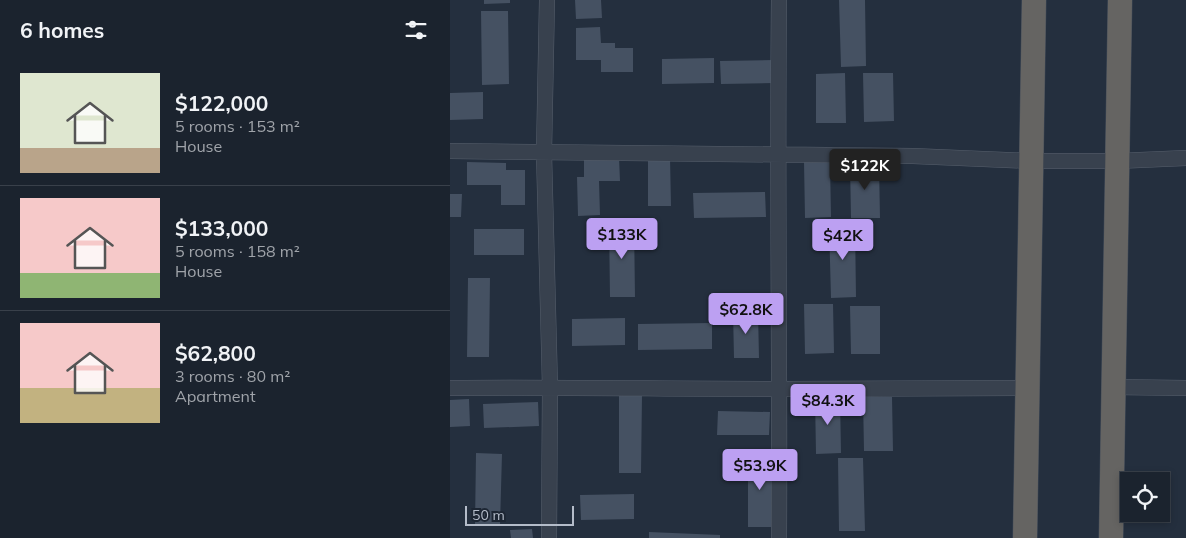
<!DOCTYPE html>
<html lang="en">
<head>
<meta charset="utf-8">
<style>
  :root { --surface:#1b232e; --page:#242b36; --text:#f1f3f6; --muted:#a0a4aa; --line:#39404a; --accent:#bca0f2 }
  body { margin:0; font-family:Mulish,sans-serif; background:var(--page); color:var(--text); height:100vh; display:flex; flex-direction:column; font-size:19px; white-space:nowrap }
  * { box-sizing:border-box; margin:0 }
  p { font-size:16px; color:var(--muted) }
  .icon { flex:none; width:28px; height:28px; fill:none; stroke:currentColor; stroke-width:2; stroke-linecap:round; stroke-linejoin:round }
  .map { position:relative; flex:1; overflow:hidden }
  .panel { display:flex; flex-direction:column; background:var(--surface); width:450px }
  .panel>* { flex:none }
  .controls { position:absolute; left:670px; top:472px; display:grid; gap:10px }
  .controls a { display:grid; place-items:center; width:50px; height:50px; border-radius:0px; background:var(--surface); box-shadow:0 2px 8px #0003,0 0 0 1px var(--line); font-size:25px }
  .scale { position:absolute; left:15px; bottom:12px; width:109px; box-sizing:border-box; padding-left:5px; border:2px solid #b4bcc9; border-top:0; font-size:14px; line-height:18px; white-space:nowrap; color:#b4bcc9; -webkit-text-stroke:4px #1d2633; paint-order:stroke }
  .price { position:absolute; translate:-50% -42px; padding:0 11px; border-radius:5px; background:var(--accent); color:#111; font-size:16px; line-height:32px; filter:drop-shadow(0 1px 2px #0008) }
  .price::after { content:''; position:absolute; left:50%; top:30px; width:15px; height:11px; margin-left:-8px; background:inherit; clip-path:polygon(0 0,100% 0,50% 100%) }
  .price.active { background:#222; color:#fff }
  ul { padding:0; list-style:none }
  li { display:flex; align-items:center; gap:15px; height:125px; padding:0 20px }
  li+li { border-top:1px solid var(--line) }
  li span { display:grid; place-items:center; flex:none; width:140px; height:100px; border-radius:0px; color:#555 }
  li>.icon { margin-inline-start:auto }
  span .icon { width:60px; height:60px; fill:#fffc; stroke-width:1 }
  li b { font-size:21px }
  h2 { display:flex; justify-content:space-between; align-items:center; height:60px; padding:0 20px; font-size:21px }
  main { display:flex; flex:1; min-height:0 }
  .map>svg:first-child { display:block }
  .building { fill:#455162 }
  .lines { fill:none; stroke-linecap:round; stroke-linejoin:round }
  .minor-casing { stroke:#565f6c; stroke-width:16 }
  .trunk-casing { stroke:#434c59; stroke-width:25 }
  .minor { stroke:#38414e; stroke-width:15 }
  .trunk { stroke:#656462; stroke-width:24 }
</style>
</head>
<body>
<main>
<section class="panel">
<h2>6 homes<svg class="icon" aria-label="filters" viewBox="0 0 24 24"><path d="M4 7h16M4 17h16"/><circle cx="9" cy="7" r="2"/><circle cx="15" cy="17" r="2"/></svg></h2>
<ul>
<li><span style="background:linear-gradient(#dfe7d0 75%,#b9a48a 0)"><svg class="icon" aria-label="home" viewBox="0 0 24 24"><path d="M3 11l9-7 9 7M6 9v11h12V9"/></svg></span><div><b>$122,000</b><p>5 rooms · 153 m²</p><p>House</p></div></li>
<li><span style="background:linear-gradient(#f6c9c9 75%,#8fb573 0)"><svg class="icon" aria-label="home" viewBox="0 0 24 24"><path d="M3 11l9-7 9 7M6 9v11h12V9"/></svg></span><div><b>$133,000</b><p>5 rooms · 158 m²</p><p>House</p></div></li>
<li><span style="background:linear-gradient(#f6c9c9 65%,#c2b280 0)"><svg class="icon" aria-label="home" viewBox="0 0 24 24"><path d="M3 11l9-7 9 7M6 9v11h12V9"/></svg></span><div><b>$62,800</b><p>3 rooms · 80 m²</p><p>Apartment</p></div></li>
</ul>
</section>
<div class="map">
<svg width="736" height="538" viewBox="0 0 736 538">
  <rect width="100%" height="100%" fill="#242f3e"/>
  <path class="building" d="M34 0H60V3L34 4Z
    M125 0H151L152 18 126 19Z
    M389 0H415L416 66 391 67Z
    M31 11H58L59 84 32 85Z
    M150 27 151 43H165V48H183V72H151V60H126V28Z
    M264 58V83L212 84V59Z
    M324 60V83L271 84 270 61Z
    M395 73 396 123H366V74Z
    M413 73H443L444 121 414 122Z
    M33 92V119L0 120V93Z
    M169 157 170 181H149L150 215 128 216 127 177H134V158Z
    M220 157 221 206H198V158Z
    M17 162 56 163V170H75V205H51V185H17Z
    M354 162H380L381 217 355 218Z
    M400 164H429L430 218H401Z
    M315 192 316 217 244 218 243 193Z
    M0 194H12L11 217H0Z
    M184 222 185 297H160L159 223Z
    M405 224 406 297 381 298 379 225Z
    M24 229H74V255H24Z
    M18 278H40L39 357H17Z
    M354 304H383L384 353 355 354Z
    M400 306H430V354H401Z
    M308 311 309 358H284L283 312Z
    M175 318V345L122 346V319Z
    M262 323V349L188 350V324Z
    M169 395H192L191 473H169Z
    M390 397 391 453 366 454 365 398Z
    M413 397H442L443 451H414Z
    M19 399 20 426 0 427V400Z
    M88 402 89 426 34 428 33 404Z
    M268 411 320 412 319 435H267Z
    M26 453 52 454 50 525H25Z
    M298 455H322V527H298Z
    M388 458H413L415 531H389Z
    M184 494V519L131 520 130 495Z
    M82 529 83 538H61L60 530Z
    M199 532 270 535V538H199Z"/>
  <g class="lines">
    <defs>
      <path id="minor" d="M97 0 94 153 100 387 99 538
        M329 0C327 179 330 359 329 538
        M0 151 463 156 581 161H667L736 158
        M662 387 736 388
        M0 388C110 387 219 389 329 389 412 389 495 388 578 388"/>
      <path id="trunk" d="M575 538 584 0
        M661 538 670 0"/>
    </defs>
    <use href="#minor" class="minor-casing"/>
    <use href="#trunk" class="trunk-casing"/>
    <use href="#minor" class="minor"/>
    <use href="#trunk" class="trunk"/>
  </g>
</svg>
<div class="controls">
<a><svg class="icon" aria-label="locate" viewBox="0 0 24 24"><circle cx="12" cy="12" r="6"/><path d="M12 2v4M12 18v4M2 12h4M18 12h4"/></svg></a>
</div>
<div class="scale">50 m</div>
<b class="price active" style="left:415px;top:191px">$122K</b>
<b class="price" style="left:172px;top:260px">$133K</b>
<b class="price" style="left:393px;top:261px">$42K</b>
<b class="price" style="left:296px;top:335px">$62.8K</b>
<b class="price" style="left:378px;top:426px">$84.3K</b>
<b class="price" style="left:310px;top:491px">$53.9K</b>
</div>
</main>
</body>
</html>
